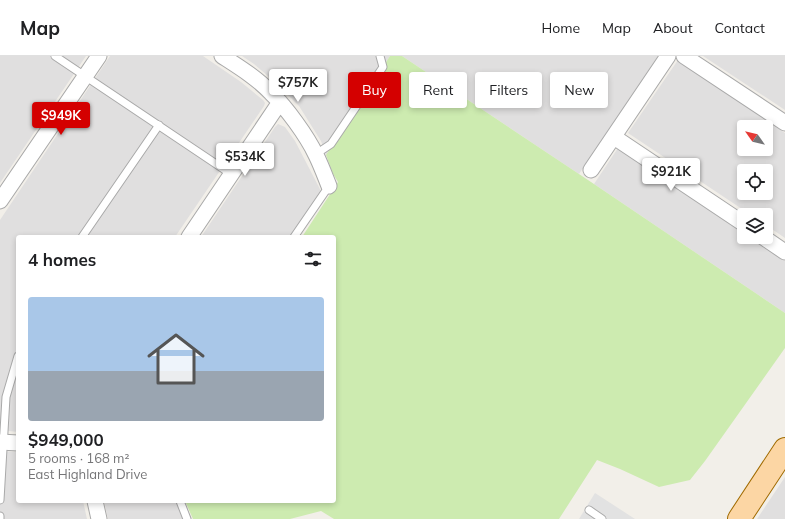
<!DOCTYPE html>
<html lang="en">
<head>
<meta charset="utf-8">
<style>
  :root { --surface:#fff; --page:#f2f2f2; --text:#202124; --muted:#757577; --line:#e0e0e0; --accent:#d40000 }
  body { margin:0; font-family:Mulish,sans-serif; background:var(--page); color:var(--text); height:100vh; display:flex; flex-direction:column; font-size:15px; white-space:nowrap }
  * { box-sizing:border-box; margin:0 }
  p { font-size:13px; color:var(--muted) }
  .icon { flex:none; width:22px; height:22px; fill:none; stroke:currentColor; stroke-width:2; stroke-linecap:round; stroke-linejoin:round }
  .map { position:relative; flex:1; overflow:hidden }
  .side { position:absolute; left:16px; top:179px; width:320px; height:268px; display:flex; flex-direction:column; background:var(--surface); border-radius:4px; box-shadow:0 2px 6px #0003 }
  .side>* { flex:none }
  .top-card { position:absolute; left:348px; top:16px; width:377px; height:36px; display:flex; gap:8px }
  .needle { width:26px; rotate:304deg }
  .fabs { position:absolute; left:737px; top:64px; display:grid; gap:8px }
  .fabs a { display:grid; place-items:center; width:36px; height:36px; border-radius:4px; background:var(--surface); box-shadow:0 2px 6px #0003; font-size:20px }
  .price { position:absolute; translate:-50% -34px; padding:0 9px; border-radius:4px; background:#fff; color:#222; font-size:13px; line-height:26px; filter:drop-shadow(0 1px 2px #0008) }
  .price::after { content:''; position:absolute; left:50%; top:24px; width:12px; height:9px; margin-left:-6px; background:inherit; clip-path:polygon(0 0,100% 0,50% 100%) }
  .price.active { background:var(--accent); color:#fff }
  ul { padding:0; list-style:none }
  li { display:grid; align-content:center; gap:8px; height:212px; padding:0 12px }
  li span { display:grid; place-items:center; height:124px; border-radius:4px; color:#555 }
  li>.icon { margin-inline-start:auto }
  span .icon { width:72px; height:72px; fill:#fffc; stroke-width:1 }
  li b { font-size:17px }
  h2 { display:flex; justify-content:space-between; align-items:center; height:48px; padding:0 12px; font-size:17px }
  .tag { padding:0 14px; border-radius:4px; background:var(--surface); box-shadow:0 2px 6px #0003; font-size:14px; line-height:36px }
  .tag.active { background:var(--accent); color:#fff }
  header { display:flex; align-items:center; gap:24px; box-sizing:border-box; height:56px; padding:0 20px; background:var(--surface); border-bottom:1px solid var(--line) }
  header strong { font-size:19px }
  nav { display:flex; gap:22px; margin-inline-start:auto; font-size:14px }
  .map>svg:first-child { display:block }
  .residential { fill:#e0dfdf; fill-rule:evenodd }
  .grass { fill:#cdebb0 }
  .parking { fill:#e2e2e2 }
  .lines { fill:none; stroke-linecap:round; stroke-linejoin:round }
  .service-casing { stroke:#a9a9a9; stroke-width:9 }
  .minor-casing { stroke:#a9a9a9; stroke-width:17 }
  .primary-casing { stroke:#a06b00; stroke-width:24 }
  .service { stroke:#fff; stroke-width:7 }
  .minor { stroke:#fff; stroke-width:15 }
  .primary { stroke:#fcd6a4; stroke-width:22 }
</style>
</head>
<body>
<header>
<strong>Map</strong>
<nav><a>Home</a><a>Map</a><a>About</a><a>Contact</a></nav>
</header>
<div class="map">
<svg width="785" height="463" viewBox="0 0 785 463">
  <rect width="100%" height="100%" fill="#f2efe9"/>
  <path class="residential" d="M0 0H86L0 127Z
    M110 0H203L241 26 263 44 265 47 264 50 175 181H18V376L0 374V164Z
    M242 0H390L326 99 321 85 299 50 276 27 254 8Z
    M402 0H658L579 118Z
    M703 0H785V54Z
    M678 4 785 77V182L766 169V159H751L628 77ZM744 71H766V93H744ZM744 115H766V137H744Z
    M278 68 285 71 295 85 322 137 292 181H201L275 71Z
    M618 92 744 177V181H750L785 205V257L594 128Z
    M0 395 18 396V445H83L87 463H0Z
    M785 421V463H757Z
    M104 445H178L185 463H108Z"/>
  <path class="grass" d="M390 0H402L594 128 785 257V292L705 405 690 424 659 431 620 413 597 404 559 463H334L321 455 290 463H193L185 445H334V181H302L338 126 333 118 326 99Z"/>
  <path class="parking" d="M595 437 635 463H579Z"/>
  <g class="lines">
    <defs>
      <path id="service" d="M55 0 231 118
        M316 98 331 88 383 11 380 0
        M82 181 159 69
        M294 181 329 130
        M0 444 6 341 18 300
        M180 445 187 463
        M589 454 602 463
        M0 460V463"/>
      <path id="minor" d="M222 0C239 11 257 22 271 37 286 51 307 80 316 99 321 109 325 120 329 130
        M684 0 785 67
        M614 81 744 168
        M591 114 668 0
        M0 145 99 0
        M189 181 280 46
        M763 181 785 196
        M0 386 18 387
        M95 445 99 463"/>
      <path id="primary" d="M739 463 785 393"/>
    </defs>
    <use href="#service" class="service-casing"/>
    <use href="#minor" class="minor-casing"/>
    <use href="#primary" class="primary-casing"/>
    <use href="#service" class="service"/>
    <use href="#minor" class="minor"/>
    <use href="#primary" class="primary"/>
  </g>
</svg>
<div class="fabs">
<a><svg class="needle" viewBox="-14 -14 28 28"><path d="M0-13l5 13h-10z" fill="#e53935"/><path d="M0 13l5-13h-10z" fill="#757577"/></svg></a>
<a><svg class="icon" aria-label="locate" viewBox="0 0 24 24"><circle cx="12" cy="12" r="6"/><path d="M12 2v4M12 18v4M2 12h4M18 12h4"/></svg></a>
<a><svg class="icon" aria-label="layers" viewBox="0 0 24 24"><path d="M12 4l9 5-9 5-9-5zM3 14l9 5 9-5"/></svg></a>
</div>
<b class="price" style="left:298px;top:47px">$757K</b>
<b class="price active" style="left:61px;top:80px">$949K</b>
<b class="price" style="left:245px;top:121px">$534K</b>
<b class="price" style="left:671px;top:136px">$921K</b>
<div class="top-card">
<a class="tag active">Buy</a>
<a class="tag">Rent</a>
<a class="tag">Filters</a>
<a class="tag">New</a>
</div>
<section class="side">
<h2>4 homes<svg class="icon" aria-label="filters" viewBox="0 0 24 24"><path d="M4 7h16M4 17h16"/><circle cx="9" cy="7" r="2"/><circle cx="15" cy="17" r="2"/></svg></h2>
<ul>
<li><span style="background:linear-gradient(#a9c7e8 60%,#9aa5b1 0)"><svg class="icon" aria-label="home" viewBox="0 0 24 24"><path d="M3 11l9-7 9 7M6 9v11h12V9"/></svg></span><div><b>$949,000</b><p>5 rooms · 168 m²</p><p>East Highland Drive</p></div></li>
</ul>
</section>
</div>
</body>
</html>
